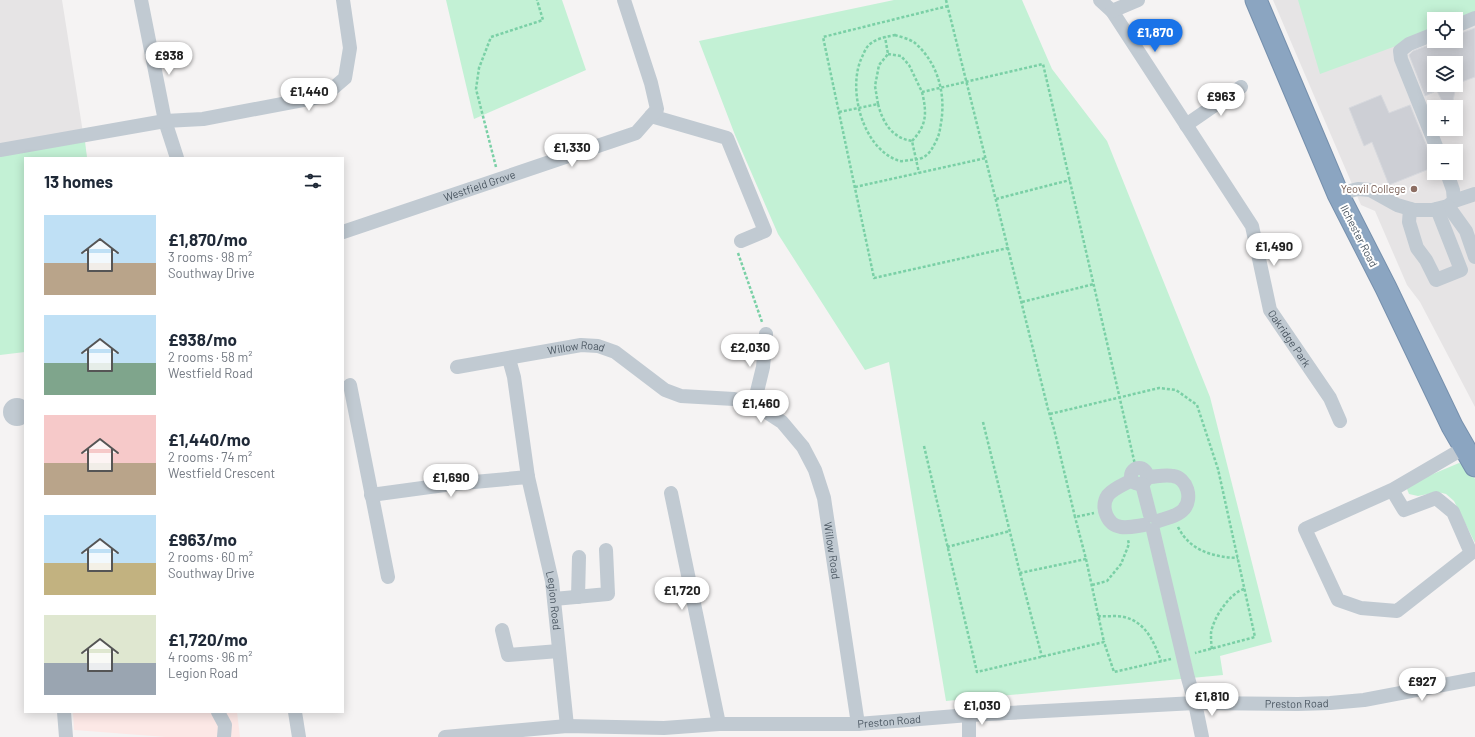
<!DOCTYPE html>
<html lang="en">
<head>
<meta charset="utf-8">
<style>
  :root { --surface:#fff; --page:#f6f6f7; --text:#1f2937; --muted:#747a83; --accent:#1a73e8 }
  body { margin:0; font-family:Barlow,sans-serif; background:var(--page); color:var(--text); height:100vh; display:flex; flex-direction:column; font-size:15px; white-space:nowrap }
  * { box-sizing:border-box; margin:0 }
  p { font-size:13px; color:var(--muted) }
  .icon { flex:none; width:22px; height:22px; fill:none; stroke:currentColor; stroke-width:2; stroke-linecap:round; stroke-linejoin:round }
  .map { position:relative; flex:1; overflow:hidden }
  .details { position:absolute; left:24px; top:157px; width:320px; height:556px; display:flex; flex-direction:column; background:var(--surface); border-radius:0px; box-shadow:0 2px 10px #0003 }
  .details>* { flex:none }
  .controls { position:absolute; left:1427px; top:12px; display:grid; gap:8px }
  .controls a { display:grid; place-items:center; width:36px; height:36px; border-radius:0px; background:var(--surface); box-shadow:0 2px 10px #0003; font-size:20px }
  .price { position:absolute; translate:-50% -34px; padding:0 9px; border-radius:14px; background:#fff; color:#222; font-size:13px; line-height:26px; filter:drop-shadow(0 1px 2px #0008) }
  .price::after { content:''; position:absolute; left:50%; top:24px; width:12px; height:9px; margin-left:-6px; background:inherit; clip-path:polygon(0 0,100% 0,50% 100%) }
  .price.on { background:var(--accent); color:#fff }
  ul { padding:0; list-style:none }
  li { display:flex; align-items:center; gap:12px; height:100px; padding:0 20px }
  li span { display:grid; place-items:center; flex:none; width:112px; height:80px; border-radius:0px; color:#555 }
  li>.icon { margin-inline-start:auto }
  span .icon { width:48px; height:48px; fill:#fffc; stroke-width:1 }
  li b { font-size:17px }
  h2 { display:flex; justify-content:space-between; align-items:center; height:48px; padding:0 20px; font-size:17px }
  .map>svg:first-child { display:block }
  .education { fill:#e6e4e5; fill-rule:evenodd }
  .medical { fill:#fce8e6 }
  .green { fill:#c3f1d5 }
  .building { fill:#cdcfd5; stroke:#d7d9de }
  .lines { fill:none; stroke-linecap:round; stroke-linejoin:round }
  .highway-casing { stroke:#7690ad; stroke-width:23 }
  .path { stroke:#7ad0a6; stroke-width:2.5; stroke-dasharray:3 2; stroke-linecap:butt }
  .minor { stroke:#c1cad2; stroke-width:14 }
  .highway { stroke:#8ba5c1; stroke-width:21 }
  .education-dot { fill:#8d6e63; stroke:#fff; stroke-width:1.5 }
  .labels { text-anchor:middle; stroke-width:4; stroke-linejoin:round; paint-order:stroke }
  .street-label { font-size:11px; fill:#4a5661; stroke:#fff }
  .education-label { font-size:11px; fill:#785e54; stroke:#fff; text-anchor:end }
</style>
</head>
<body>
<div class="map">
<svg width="1475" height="737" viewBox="0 0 1475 737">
  <rect width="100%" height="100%" fill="#f5f3f3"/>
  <path class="education" d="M0 0H62L87 158H25L0 355Z
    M1273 0H1475V407L1420 302 1407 285 1375 211 1361 205ZM1434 19H1456V41H1434ZM1434 63H1456V85H1434ZM1434 107H1456V129H1434ZM1434 151H1456V173H1434Z"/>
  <path class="medical" d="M73 712H237L240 737H166L74 730Z"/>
  <path class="green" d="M446 0H562L586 70 474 119Z
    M894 0H1022L1052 69 1107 141 1210 397 1272 642 1220 656 1223 675 946 701 889 362 865 370 778 234 735 135 699 41Z
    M1298 0H1475V18L1434 19V32L1320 74Z
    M84 133 87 158H25V352L0 355V151Z
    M1459 463 1464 464 1468 468 1475 479V543L1454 501 1446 494 1438 492 1418 496 1409 494 1407 489 1414 482Z"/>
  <path class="building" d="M1475 28V77L1456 84V63H1434V92L1425 96 1409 55 1413 51 1439 41H1456V35Z
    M1434 85H1456L1453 101H1444L1441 99Z
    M1381 95 1389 113 1410 105 1430 154 1434 159V167L1389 185 1372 142 1364 146 1349 108Z"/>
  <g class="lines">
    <defs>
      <path id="highway" d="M1256 0 1338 194 1386 288 1452 426 1475 466"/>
    </defs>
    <use href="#highway" class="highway-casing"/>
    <path class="path" d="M946 0 1048 409 1054 429 1075 517 1094 513
      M948 6 823 37 874 278 1008 248
      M895 35C901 37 910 39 915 43 938 63 946 94 941 123 940 130 939 136 936 141 930 154 925 160 909 160 905 161 900 162 897 160 862 147 847 88 862 57 864 53 866 47 870 44 877 38 886 37 895 35Z
      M888 54 901 56 909 65 922 92 1043 64 1136 469
      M878 104 875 86 879 65 888 54 885 37
      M839 112 878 104C883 123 892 138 912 141L919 173
      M912 141C927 125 927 113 922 92
      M496 167 476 89 479 68 491 37 543 20 537 0
      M855 187 986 158
      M996 199 1070 180
      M738 253 762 322
      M1022 302 1094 284
      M1050 414 1159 388 1176 390 1197 405 1218 469 1255 637 1195 653
      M983 422 1020 573 1086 559 1075 517
      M924 446 977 672 1104 642 1114 672 1171 659
      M1178 527C1190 551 1213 557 1238 558
      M947 547 1010 531
      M1086 559 1104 642
      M1020 573 1042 657
      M1092 585 1107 581 1121 564 1129 544 1128 540
      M1098 616C1106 617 1116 615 1124 617 1146 622 1154 642 1161 661
      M1212 649C1211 643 1211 638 1211 633 1213 618 1230 593 1244 589"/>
    <g class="minor">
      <path d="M141 0 165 121 177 158"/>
      <path id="s1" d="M1100 0 1112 11 1252 226 1270 310 1330 398 1340 421"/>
      <path d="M1112 11 1138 0"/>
      <path d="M1456 26 1475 18"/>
      <path d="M1434 34 1409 44 1400 51 1401 59 1438 151"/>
      <path d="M651 116 727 138 765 231 741 241"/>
      <path d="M1186 125 1241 87"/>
      <path d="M0 150 165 121 203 119 324 96 345 78 350 48 343 0"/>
      <path d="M1338 194 1358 189 1370 190 1397 205 1414 210H1432L1448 206 1454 201 1453 190 1447 173"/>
      <path d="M1454 201 1475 194"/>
      <path d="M1448 206 1466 231 1475 257"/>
      <path d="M1410 209 1409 222 1417 248 1426 260 1436 280 1461 270 1437 209"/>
      <path id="s2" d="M343 232 636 133 657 109 651 83 624 0"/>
      <path id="s3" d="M509 359 514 377 528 477 552 581 567 726"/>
      <path id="s4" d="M457 367 581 345 598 346 615 352 665 390 681 396 734 399 754 404 782 422 803 447 815 470 824 498 858 724"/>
      <path d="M350 385 388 577"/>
      <path d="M754 404 763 367 766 334"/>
      <circle cx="17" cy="412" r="7"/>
      <circle cx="1139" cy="476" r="8"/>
      <path d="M1147 477C1155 477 1165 474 1173 476 1187 478 1193 498 1184 509 1178 516 1167 518 1158 521"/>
      <path d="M1132 480C1125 484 1114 488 1108 495 1100 507 1107 525 1121 527 1129 528 1137 526 1144 525"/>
      <path d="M1142 484 1150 515"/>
      <path d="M1392 490 1404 510 1436 498 1453 512 1471 553 1397 611 1361 608 1338 600 1305 529 1392 490 1464 448"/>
      <path d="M671 493 719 724"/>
      <path d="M371 495 452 484 528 477"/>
      <path d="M1153 530 1188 678 1195 703 1202 737"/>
      <path d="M578 597 579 557"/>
      <path d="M554 599 608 594 606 550"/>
      <path d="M502 630 508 655 559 651"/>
      <path d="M64 712 66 737"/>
      <path d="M218 712 225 725 224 737"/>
      <path d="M295 712 299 737"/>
      <path d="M969 715V737"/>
      <path id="s5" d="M445 737 567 726 664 728 719 724H858L969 715 1195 703 1298 704 1330 703 1364 700 1475 679"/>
    </g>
    <use href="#highway" class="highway"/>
  </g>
  <circle class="education-dot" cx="1414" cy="189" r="4"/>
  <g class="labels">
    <g class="street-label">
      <text dy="4" stroke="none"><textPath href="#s2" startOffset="144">Westfield Grove</textPath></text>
      <text transform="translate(1359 236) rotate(63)" y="4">Ilchester Road</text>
      <text dy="4" stroke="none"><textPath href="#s1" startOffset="393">Oakridge Park</textPath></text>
      <text dy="4" stroke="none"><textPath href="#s4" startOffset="121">Willow Road</textPath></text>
      <text dy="4" stroke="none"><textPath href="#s4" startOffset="489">Willow Road</textPath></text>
      <text dy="4" stroke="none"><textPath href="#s3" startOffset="246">Legion Road</textPath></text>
      <text dy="4" stroke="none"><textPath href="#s5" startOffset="853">Preston Road</textPath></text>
      <text dy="4" stroke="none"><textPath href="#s5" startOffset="445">Preston Road</textPath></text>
    </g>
    <g class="education-label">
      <text x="1406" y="193">Yeovil College</text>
    </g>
  </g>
</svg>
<div class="controls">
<a><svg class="icon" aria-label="locate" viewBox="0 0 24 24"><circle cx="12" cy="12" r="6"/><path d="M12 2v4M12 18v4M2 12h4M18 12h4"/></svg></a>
<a><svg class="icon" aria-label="layers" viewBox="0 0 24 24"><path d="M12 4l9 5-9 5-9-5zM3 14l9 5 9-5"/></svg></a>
<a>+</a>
<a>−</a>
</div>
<b class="price on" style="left:1155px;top:53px">£1,870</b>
<b class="price" style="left:169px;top:76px">£938</b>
<b class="price" style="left:309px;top:112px">£1,440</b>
<b class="price" style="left:1221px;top:117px">£963</b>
<b class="price" style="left:572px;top:168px">£1,330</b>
<b class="price" style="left:1274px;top:267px">£1,490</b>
<b class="price" style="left:750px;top:368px">£2,030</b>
<b class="price" style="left:761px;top:424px">£1,460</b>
<b class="price" style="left:451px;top:498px">£1,690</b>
<b class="price" style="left:682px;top:611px">£1,720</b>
<b class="price" style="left:1422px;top:702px">£927</b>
<b class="price" style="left:1212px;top:717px">£1,810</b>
<b class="price" style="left:982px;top:726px">£1,030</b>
<section class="details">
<h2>13 homes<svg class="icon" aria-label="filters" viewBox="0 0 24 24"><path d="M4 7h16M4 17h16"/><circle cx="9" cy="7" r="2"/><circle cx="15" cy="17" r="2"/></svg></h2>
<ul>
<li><span style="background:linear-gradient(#bfe0f5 60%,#b9a48a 0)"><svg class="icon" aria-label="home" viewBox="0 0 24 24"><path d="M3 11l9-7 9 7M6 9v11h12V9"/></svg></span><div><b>£1,870/mo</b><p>3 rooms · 98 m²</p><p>Southway Drive</p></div></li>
<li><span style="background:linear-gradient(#bfe0f5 60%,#7fa58c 0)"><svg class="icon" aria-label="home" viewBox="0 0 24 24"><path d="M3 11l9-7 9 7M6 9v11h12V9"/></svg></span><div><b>£938/mo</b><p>2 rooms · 58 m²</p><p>Westfield Road</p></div></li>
<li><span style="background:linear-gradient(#f6c9c9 60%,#b9a48a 0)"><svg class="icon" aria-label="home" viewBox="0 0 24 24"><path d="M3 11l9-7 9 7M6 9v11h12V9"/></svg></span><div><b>£1,440/mo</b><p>2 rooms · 74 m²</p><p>Westfield Crescent</p></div></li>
<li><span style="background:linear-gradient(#bfe0f5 60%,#c2b280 0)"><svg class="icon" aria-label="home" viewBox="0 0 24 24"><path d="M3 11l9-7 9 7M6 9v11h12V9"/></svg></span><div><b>£963/mo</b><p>2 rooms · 60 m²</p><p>Southway Drive</p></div></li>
<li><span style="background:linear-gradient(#dfe7d0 60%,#9aa5b1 0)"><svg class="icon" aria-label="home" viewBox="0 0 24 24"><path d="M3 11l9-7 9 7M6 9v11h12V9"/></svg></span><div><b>£1,720/mo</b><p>4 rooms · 96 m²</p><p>Legion Road</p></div></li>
</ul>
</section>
</div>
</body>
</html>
